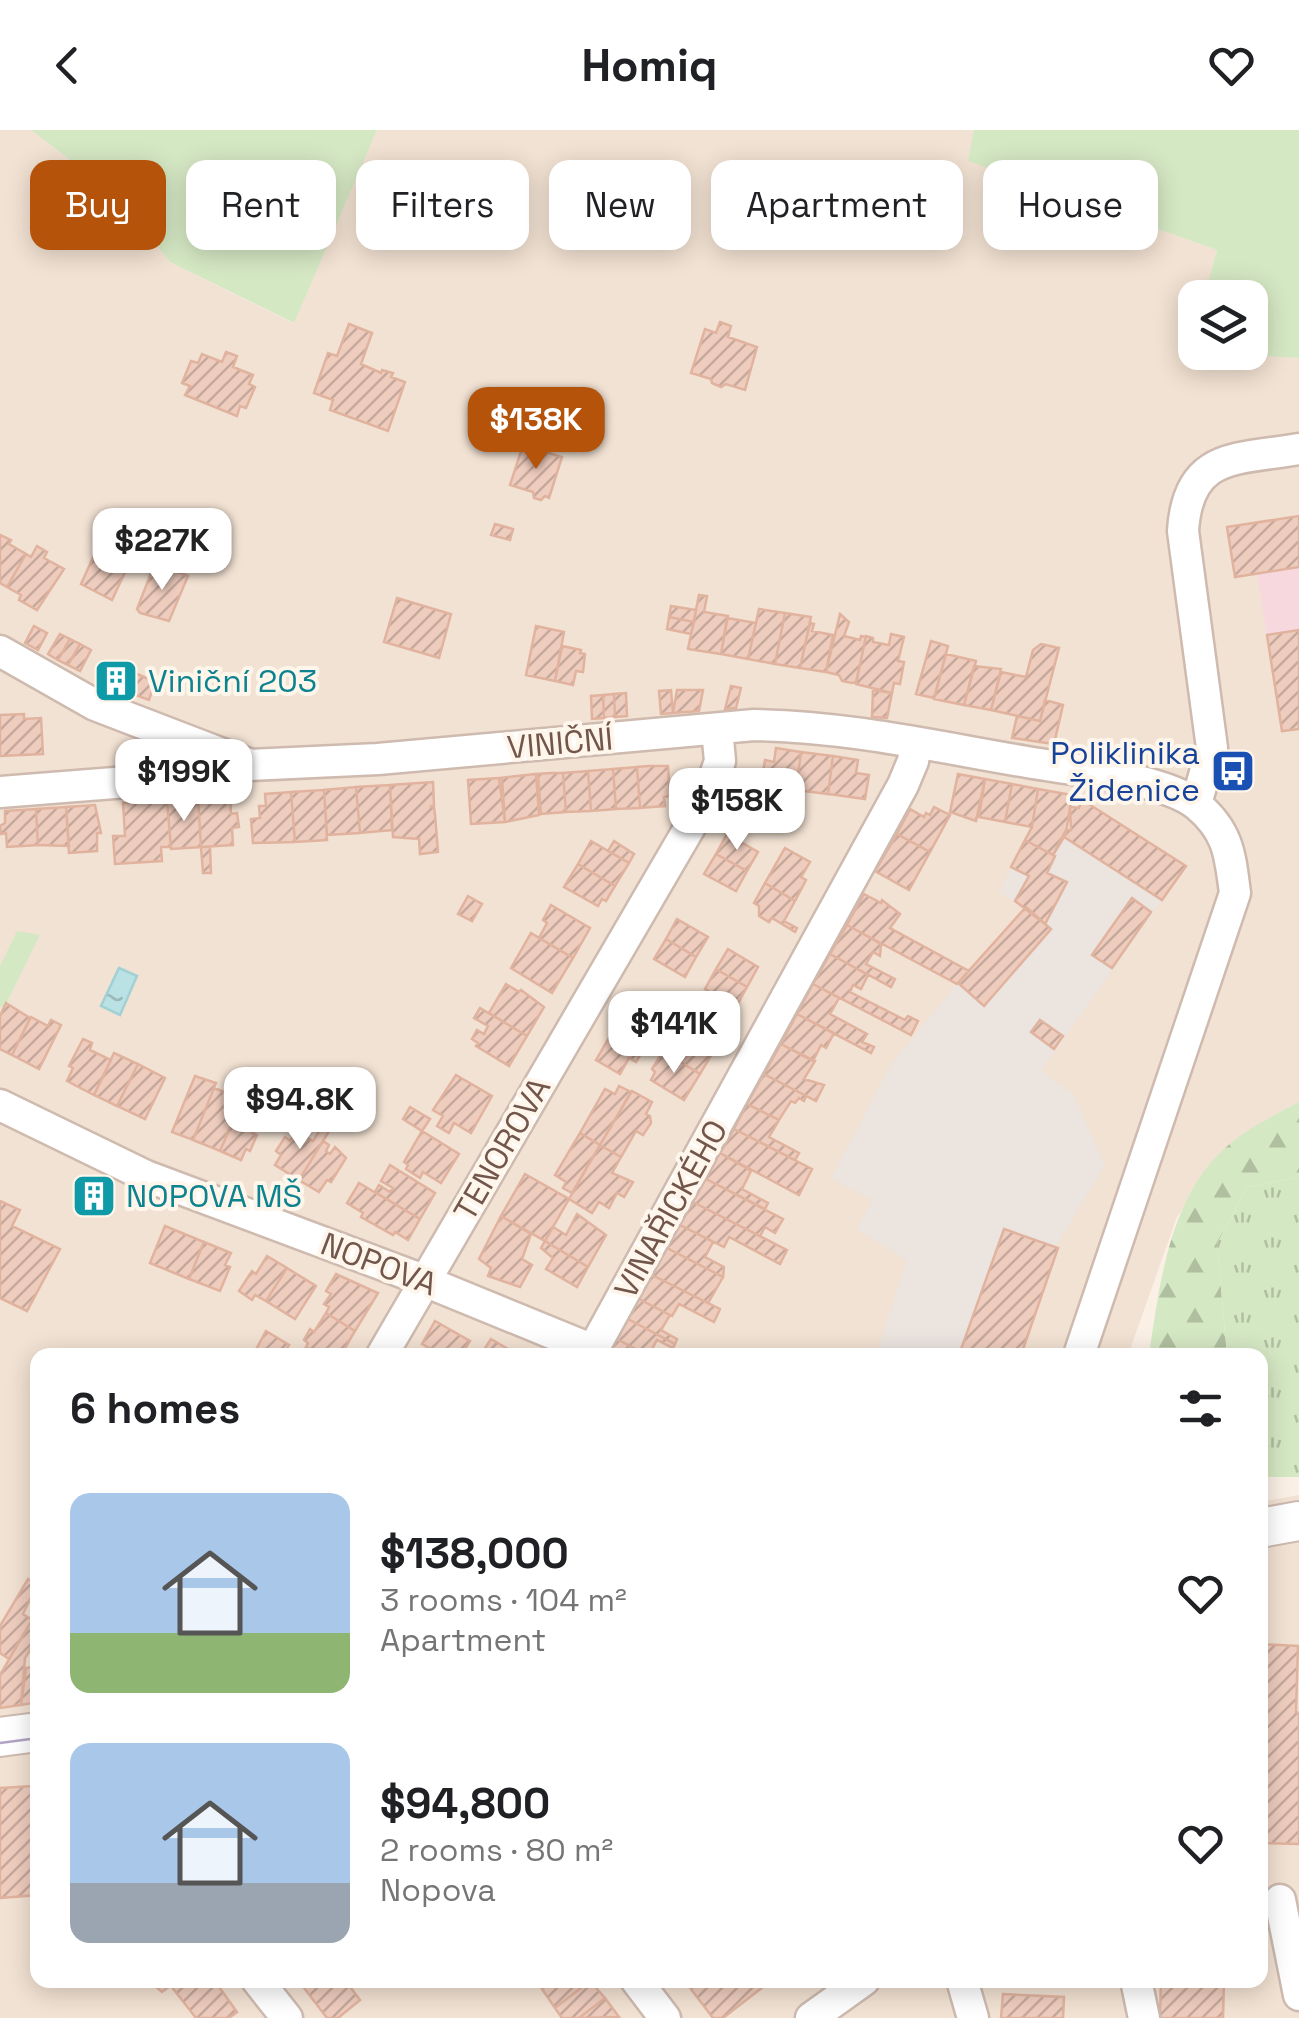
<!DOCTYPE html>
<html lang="en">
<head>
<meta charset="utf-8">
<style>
  :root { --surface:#fff; --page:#f6f6f6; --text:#202124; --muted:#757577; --accent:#b45309 }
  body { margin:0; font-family:"Space Grotesk",sans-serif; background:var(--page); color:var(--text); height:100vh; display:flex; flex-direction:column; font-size:38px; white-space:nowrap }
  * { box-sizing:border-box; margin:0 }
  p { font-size:32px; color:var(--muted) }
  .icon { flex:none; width:55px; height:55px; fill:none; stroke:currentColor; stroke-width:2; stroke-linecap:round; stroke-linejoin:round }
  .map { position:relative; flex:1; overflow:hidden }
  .sheet { position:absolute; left:30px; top:1218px; width:1238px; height:640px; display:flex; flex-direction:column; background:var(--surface); border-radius:20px; box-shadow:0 5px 25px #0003 }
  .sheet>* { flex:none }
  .top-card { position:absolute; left:30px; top:30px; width:1240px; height:90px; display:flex; gap:20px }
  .fabs { position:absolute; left:1178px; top:150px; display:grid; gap:20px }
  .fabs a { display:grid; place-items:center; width:90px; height:90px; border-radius:20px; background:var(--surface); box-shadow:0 5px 25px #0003; font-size:50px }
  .price { position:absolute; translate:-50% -85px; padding:0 22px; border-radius:20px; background:#fff; color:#222; font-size:32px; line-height:65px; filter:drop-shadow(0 2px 5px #0008) }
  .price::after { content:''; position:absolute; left:50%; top:60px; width:30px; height:22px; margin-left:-15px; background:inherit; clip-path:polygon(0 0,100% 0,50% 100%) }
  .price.on { background:var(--accent); color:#fff }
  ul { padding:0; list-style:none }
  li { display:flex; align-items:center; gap:30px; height:250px; padding:0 40px }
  li span { display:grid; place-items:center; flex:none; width:280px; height:200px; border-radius:20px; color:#555 }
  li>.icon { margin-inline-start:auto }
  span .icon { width:120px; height:120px; fill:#fffc; stroke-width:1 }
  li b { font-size:42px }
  h2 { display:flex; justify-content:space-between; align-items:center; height:120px; padding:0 40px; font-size:42px }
  .pill { padding:0 35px; border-radius:20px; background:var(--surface); box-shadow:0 5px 25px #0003; font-size:35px; line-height:90px }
  .pill.on { background:var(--accent); color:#fff }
  header { display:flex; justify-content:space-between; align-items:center; height:130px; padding:0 40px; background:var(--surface); font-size:45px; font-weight:800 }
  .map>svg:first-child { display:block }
  .residential { fill:#f2e2d3 }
  .industrial { fill:#ebe4df }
  .medical { fill:#f8d8df }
  .green { fill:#d5e8c4 }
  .forest { fill:url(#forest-firs) }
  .park { fill:url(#park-tufts) }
  .water { fill:url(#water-ripples); stroke:#a1d1d5; stroke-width:2.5 }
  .building { fill:url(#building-hatch); stroke:#e1b39f; stroke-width:2.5 }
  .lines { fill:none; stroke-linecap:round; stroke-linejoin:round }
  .minor-casing { stroke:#cebaaf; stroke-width:35 }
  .tertiary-casing { stroke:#cebaaf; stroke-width:42 }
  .minor { stroke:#fff; stroke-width:30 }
  .tertiary { stroke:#fff; stroke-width:38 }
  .tram { stroke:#b2a4c4; stroke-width:2.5 }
  .labels { text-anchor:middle; stroke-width:8; stroke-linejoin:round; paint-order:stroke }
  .culture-label { font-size:32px; fill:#0d838f; stroke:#fef5eb; text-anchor:start }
  .street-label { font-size:32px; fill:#72564b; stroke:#fef5eb }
  .transit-label { font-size:32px; fill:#164399; stroke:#fef5eb; text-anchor:end }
</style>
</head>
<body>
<header><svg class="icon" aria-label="back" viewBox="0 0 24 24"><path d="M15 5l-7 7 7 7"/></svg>Homiq<svg class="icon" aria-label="heart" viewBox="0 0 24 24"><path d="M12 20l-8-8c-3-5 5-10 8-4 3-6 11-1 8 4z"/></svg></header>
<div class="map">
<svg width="1299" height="1888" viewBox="0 0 1299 1888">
  <defs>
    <pattern id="forest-firs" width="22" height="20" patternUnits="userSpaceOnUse" patternTransform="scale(2.5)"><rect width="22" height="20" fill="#d5e8c4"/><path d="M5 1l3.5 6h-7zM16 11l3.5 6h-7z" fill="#b1bfa1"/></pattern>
    <pattern id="park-tufts" width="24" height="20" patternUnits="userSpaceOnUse" patternTransform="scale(2.5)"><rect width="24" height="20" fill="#d5e8c4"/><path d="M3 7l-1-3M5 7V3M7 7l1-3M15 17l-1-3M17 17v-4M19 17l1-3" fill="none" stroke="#b1bfa1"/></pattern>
    <pattern id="water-ripples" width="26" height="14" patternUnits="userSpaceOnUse" patternTransform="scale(2.5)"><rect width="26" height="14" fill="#bae1e3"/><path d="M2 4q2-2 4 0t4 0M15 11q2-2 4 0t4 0" fill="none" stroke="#9cb9ba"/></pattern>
    <pattern id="building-hatch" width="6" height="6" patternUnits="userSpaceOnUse" patternTransform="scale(2.5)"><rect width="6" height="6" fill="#efcdbe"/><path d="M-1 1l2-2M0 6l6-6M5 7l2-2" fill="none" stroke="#c6a99c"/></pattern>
  </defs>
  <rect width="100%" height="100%" fill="#fbf0e5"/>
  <path class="residential" d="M0 0H31L120 68 170 132 293 193 377 0H974L969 31 1217 120 1204 167 1195 168V202L1190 220 1299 228V972L1265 990 1230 1014 1177 1087 1128 1225H38V1850H1260V1372L1299 1365V1888H0Z"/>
  <path class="industrial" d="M1038 659 1077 666 1186 736 1041 941 1073 964 1105 1035 1056 1116 1058 1118 1021 1225H876L907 1130 857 1099 872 1070 831 1048 892 933 958 853 1026 778 999 762 1032 697Z"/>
  <path class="medical" d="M1299 386V599L1282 601 1257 443Z"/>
  <path class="green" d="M31 0H377L294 193 170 132 120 68Z
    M974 0H1299V228L1217 223 1250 222V168L1204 167 1217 120 968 31Z
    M17 801 40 805 4 878 0 876V836Z"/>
  <path class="forest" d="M1299 972V1047L1247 1057 1217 1114 1227 1225H1149C1160 1151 1170 1062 1232 1012 1252 996 1276 984 1299 972Z"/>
  <path class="park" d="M1299 1047V1347H1260V1225H1227L1217 1114 1247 1057Z"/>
  <path class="water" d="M119 838 137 846 120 885 101 876Z"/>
  <path class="building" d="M720 192 731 196 728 207 757 217 745 260 726 254 721 257 712 253 711 249 691 243 705 199 716 203Z
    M349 194 372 203 361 234 381 243 382 240 393 243 391 247 405 252 388 301 330 280 333 270 314 263 328 223 337 226Z
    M226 222 237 226 233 237 253 245 249 254 255 257 246 278 240 276 237 286 185 265 190 256 182 253 191 231 198 233 202 224 222 232Z
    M523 315 562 327 549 368 545 366 541 370 534 368 533 362 510 355Z
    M1299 386V437L1235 447 1227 397Z
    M495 394 513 399 510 410 491 405Z
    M0 405 11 410 9 414 26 424 7 457 0 453Z
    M101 410 133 425 112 470 81 454Z
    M37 416 47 422 44 428 64 439 37 480 19 470 21 465 7 457 26 424 31 427Z
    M155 433 188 446 169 491 140 483 137 479Z
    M699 465 707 466 704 482 728 486 721 524 688 519Z
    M397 468 451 484 439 528 384 512Z
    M671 476 696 480 694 492 669 487Z
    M759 479 785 483 775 534 748 529Z
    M785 483 811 487 800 538 775 534Z
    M840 484 849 492 844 506 860 510 861 506 866 507 856 552 852 553 842 551 839 545 826 542Z
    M669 487 694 492 691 504 667 499Z
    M727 488 756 493 748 529 721 524Z
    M810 493 814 494 812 501 833 505 826 542 800 538Z
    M34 496 47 503 38 520 25 513Z
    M536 496 564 502 555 551 526 545Z
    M1299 500V599L1282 601 1267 505Z
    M60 504 70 509 58 530 48 524Z
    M891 504 904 507 898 531 904 532 900 554 894 553 892 563 856 554 866 506 873 508V512L889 515Z
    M70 509 80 514 68 535 58 530Z
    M931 511 948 516 934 568 916 564Z
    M80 514 91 520 80 541 68 535Z
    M1041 514 1059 518 1040 591 991 580 1001 542 1026 547 1033 520Z
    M562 516 581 520 580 523 585 524 583 542 576 541 573 555 555 551Z
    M946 524 976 531 964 575 934 569Z
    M974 536 1001 539 991 580 964 575Z
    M107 539 131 550 127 562 101 551Z
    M133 542 155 552 149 570 127 562Z
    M731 556 741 558 736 578 725 579Z
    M671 560 673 583 661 584 659 561Z
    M677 560H703L699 581 673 583Z
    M873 560 892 563 887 588 872 587Z
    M626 563 627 586 615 587 614 564Z
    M614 564 615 587 604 588 603 565Z
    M603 565 604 588 592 589 591 566Z
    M1045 570 1063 575 1054 614 1012 608 1017 586 1040 591Z
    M24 584V589L41 588 43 624 0 626V585Z
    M776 618 801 622 796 660 772 657 771 662 755 660 757 642H763L765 630 774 632Z
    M801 622 833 626 828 664 796 660Z
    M833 626 858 630 856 643 869 645 865 669 828 664Z
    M648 636H668L670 666 664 667 665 676 640 678 637 637Z
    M637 637 640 678 616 679 613 639Z
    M613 639 616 679 591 681 588 641Z
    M588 641 591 681 566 682 563 643Z
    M551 643H563L566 682 541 684 538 644Z
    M536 644 539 685 505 692 499 648Z
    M958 644 985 649 976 691 950 682Z
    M499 648H502L505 692 471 694 468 650Z
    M985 649 1012 654 1005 692 979 687Z
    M433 652 434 675 430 677H434L435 685 438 722 420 724 419 709 393 707 390 655Z
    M1012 654 1038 659 1032 697 1005 692Z
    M390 655 392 700 360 703 356 657Z
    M356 657 360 703 327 705 324 660Z
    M1038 659 1072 665 1066 703 1053 725 1025 710 1032 697Z
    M324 660 327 710 295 712 291 662Z
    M291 662 295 712 253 713 251 689 260 688 259 676H266L265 664Z
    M230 666 231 684 237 683 239 697 232 698 233 715 201 717 198 668Z
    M198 668 201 717 171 719 167 671Z
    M1081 669 1186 736 1162 770 1064 707 1053 725 1066 700H1071L1070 677 1079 678Z
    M167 671 171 717H161L162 731 115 734 113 706H125L123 673Z
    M724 672 736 679 726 697 713 690Z
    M95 675 101 703H97V721L69 723 66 677Z
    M66 677 69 716 38 715 36 679Z
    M934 677 950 685 930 722 897 704 910 679 924 687 926 683 930 685Z
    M36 679 38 715 7 717 6 703 1 704 0 696 5 693V681Z
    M727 704 758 722 747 741 716 724Z
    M897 704 930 722 909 760 875 741Z
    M1025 710 1055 726 1047 743 1067 752 1045 794 1015 771 1029 746 1011 737Z
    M591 711 629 733 615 756 578 734Z
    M614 711 634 724 629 733 608 721Z
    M201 717H210L211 743H203Z
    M785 718 810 732 801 747 806 750 795 771 765 753Z
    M716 724 747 741 736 761 704 744Z
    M578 734 615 756 606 771 602 769 598 776 564 757Z
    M765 753 795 771 784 791 797 798 795 802 772 788 769 792 759 786V776L754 773Z
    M864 764 881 773 882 770 900 784 890 798 969 841 957 854 847 795Z
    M468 766 482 774 472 791 458 784Z
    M1132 768 1151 782 1112 838 1092 825Z
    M551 775 590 798 573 828 539 808 547 793 543 790Z
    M1026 777 1051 799 984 876 958 853Z
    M677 789 708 807 696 827 666 809Z
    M847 795 881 814 880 826 873 822 866 834 895 849 891 857 830 824Z
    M531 803 573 828 552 863 511 838Z
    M666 809 696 827 685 847 654 829Z
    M728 819 758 837 747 857 716 839Z
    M830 824 868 845 861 859 853 855 850 862 905 890 908 886 918 891 911 905 813 854Z
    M716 839 747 857 736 877 705 859Z
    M506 854 519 862 521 860 544 877 527 906 489 883Z
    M813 854 839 868 830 884 867 904 862 912 874 917 871 923 797 884Z
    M6 873 30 888 12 925 0 919V886Z
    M628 874 659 892 648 912 617 894Z
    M480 878 527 906 509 936 476 916 478 913 472 909 477 900 484 904 488 896 474 888Z
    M797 884 834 903 826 918 821 915 813 931 781 914Z
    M31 887 48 896 51 890 61 895 39 939 12 925Z
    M1040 890 1063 906 1054 919 1031 902Z
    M617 894 648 912 636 932 629 928 620 944 596 930Z
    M682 897 691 903 693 900 718 914 700 944 663 921 673 903 677 905Z
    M83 909 92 913 90 920 111 930 94 965 67 951 73 938 69 936Z
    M781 914 815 931 804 949 824 955 816 971 764 944Z
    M663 921 700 944 684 970 651 950 655 942 652 939Z
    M114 923 138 934 117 976 94 965Z
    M138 934 165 948 145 989 117 976Z
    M764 944 806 966 804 971 799 968 795 973 791 971 779 990 747 974Z
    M456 945 492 966 471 1003 454 993 449 1003 437 996 443 986 433 980Z
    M195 946 216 953 193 1010 172 1002Z
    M619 956 631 962 600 1015 580 1003 605 959 615 964Z
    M214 958 242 969 220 1021 193 1010Z
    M632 961 652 972 646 984 650 986 651 993 643 1005 636 1001 621 1027 600 1015Z
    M747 974 779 990 769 1007 799 1023 795 1030 734 999Z
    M410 977 430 989 422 1001 403 989Z
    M245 986 257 991 252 1003 257 1005 250 1021 246 1019 241 1030 220 1021 235 987 243 992Z
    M321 991 331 998 299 1050 275 1035 281 1025 276 1021 285 1007 290 1011 296 1001 313 1011 320 1000 317 998Z
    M734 999 812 1039 799 1065 720 1023Z
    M422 1001 459 1024 441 1053 423 1042 420 1048 406 1039 408 1035 404 1032Z
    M580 1003 600 1015 572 1063 563 1058 566 1052 555 1045Z
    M323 1011 329 1015 326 1021 330 1024 335 1017 346 1028 331 1052 327 1050 319 1062 299 1050Z
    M600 1015 621 1027 612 1043 633 1052 624 1067 617 1063 609 1078 599 1072 592 1083 569 1069Z
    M720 1023 751 1041 742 1059 768 1073 765 1079 706 1049Z
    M390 1035 435 1063 420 1089 375 1062 379 1055 390 1062 393 1058 381 1051Z
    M525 1044 569 1069 545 1111 501 1086Z
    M706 1049 783 1089 775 1103 765 1097 760 1106 693 1072Z
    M89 1053 106 1060 98 1079 81 1072Z
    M359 1053 420 1089 408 1110 395 1102 393 1105 361 1087 363 1083 347 1073Z
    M0 1071 20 1080 12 1096 60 1119 27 1181 0 1168Z
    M693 1072 787 1120 780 1134 729 1107 724 1117 680 1095Z
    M577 1084 606 1105 588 1137 545 1111 553 1097 566 1105Z
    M501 1086 531 1104 522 1129 532 1135 520 1157 488 1146 491 1138 479 1129Z
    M680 1095 713 1112 705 1127 724 1137 723 1147 667 1118Z
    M165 1096 204 1112 189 1149 150 1133Z
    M1004 1099 1058 1118 1021 1225H959Z
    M545 1111 588 1137 577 1157 546 1139 553 1128 541 1118Z
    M204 1112 231 1123 225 1135 230 1137 220 1161 189 1149Z
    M667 1118 723 1147 708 1173 652 1145Z
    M267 1126 287 1138 266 1171 255 1165 252 1170 239 1161 252 1141 256 1144Z
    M287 1138 316 1156 295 1189 266 1171Z
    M336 1144 378 1163 355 1201 326 1183 329 1177 324 1174 331 1164 326 1161Z
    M652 1145 720 1179 714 1192 679 1174 672 1186 639 1169Z
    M639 1169 670 1185 661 1200 677 1209 675 1214 628 1189Z
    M326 1183 355 1201 341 1225H329L319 1219 317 1224 306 1217 308 1213 304 1210 310 1199 314 1202Z
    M628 1189 675 1214 673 1218 657 1210 652 1219 672 1225H647L617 1209Z
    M435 1191 470 1211 462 1224 457 1221 455 1225H442L422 1214Z
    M266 1201 289 1215 283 1225H253Z
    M491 1209 508 1219 507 1222 513 1225 482 1223Z
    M617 1209 647 1225H608Z
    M28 1449 37 1455 23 1484 32 1490 9 1529 0 1523V1496Z
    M32 1490 38 1493V1507L25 1528 21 1575 0 1578V1545Z
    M1260 1514 1298 1516 1296 1582 1299 1583V1714L1260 1713Z
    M38 1536V1572L21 1575 26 1538Z
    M33 1656 38 1678V1765L0 1768V1658Z
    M148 1850H178L162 1862Z
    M178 1850H214L237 1882 229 1888H196L171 1856Z
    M298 1850H345L360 1870 338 1888H327Z
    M554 1850H589L590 1851 555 1878 542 1859Z
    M684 1850H772L723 1888H713Z
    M1161 1850H1224L1223 1888H1160Z
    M590 1851 605 1868 579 1888H562L555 1878Z
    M1003 1864 1064 1867 1063 1888H1001Z
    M605 1868 619 1887 579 1888Z"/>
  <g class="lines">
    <defs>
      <path id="minor" d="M0 521 95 575 251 635 378 629 754 595C845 596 938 617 1027 632 1071 640 1164 648 1197 675 1229 702 1230 725 1235 763L1079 1225
        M0 662 190 647 251 635
        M1196 674 1212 618 1183 401C1188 322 1236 330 1299 319
        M0 975 146 1046 410 1145 593 1220
        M382 1225 708 666 720 631 717 599
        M590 1225 903 655 913 631 916 613
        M1280 1770 1299 1865
        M257 1850 287 1888
        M636 1850 665 1888
        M962 1850 973 1888
        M1136 1850 1144 1888
        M811 1888 864 1850"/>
      <path id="tertiary" d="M1260 1398 1299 1391
        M0 1607 38 1602"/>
    </defs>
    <use href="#minor" class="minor-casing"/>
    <use href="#tertiary" class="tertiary-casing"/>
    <use href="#minor" class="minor"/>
    <use href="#tertiary" class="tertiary"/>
    <path class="tram" d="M0 1613 38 1608"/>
  </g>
  <defs>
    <symbol id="building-square" viewBox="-11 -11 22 22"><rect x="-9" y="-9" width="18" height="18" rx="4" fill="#0f9aa8" stroke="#fef5eb"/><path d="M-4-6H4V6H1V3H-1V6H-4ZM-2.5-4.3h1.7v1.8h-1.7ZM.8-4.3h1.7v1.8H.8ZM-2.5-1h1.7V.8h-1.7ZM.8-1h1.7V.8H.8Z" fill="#fff"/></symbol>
    <symbol id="bus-square" viewBox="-11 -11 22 22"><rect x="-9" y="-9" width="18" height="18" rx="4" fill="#1a4fb4" stroke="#fef5eb"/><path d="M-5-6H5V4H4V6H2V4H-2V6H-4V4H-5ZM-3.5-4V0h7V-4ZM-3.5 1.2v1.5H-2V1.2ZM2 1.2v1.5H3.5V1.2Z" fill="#fff"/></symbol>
  </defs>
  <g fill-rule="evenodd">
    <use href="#building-square" x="91" y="526" width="50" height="50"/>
    <use href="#bus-square" x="1208" y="616" width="50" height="50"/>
    <use href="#building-square" x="69" y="1041" width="50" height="50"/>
  </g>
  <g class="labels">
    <g class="culture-label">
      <text x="148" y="562">Viniční 203</text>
      <text x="126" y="1077">NOPOVA MŠ</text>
    </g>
    <g class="street-label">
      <text transform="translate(560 613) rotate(-5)" y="11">VINIČNÍ</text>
      <text transform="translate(502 1019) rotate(-60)" y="11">TENOROVA</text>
      <text transform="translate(671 1079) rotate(-61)" y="11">VINAŘICKÉHO</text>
      <text transform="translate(379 1134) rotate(21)" y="11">NOPOVA</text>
    </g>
    <g class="transit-label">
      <text x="1200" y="634">Poliklinika<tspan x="1200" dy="37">Židenice</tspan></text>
    </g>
  </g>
</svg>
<div class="fabs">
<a><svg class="icon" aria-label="layers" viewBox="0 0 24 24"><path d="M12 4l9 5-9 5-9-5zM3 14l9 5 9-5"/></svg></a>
</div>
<b class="price on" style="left:536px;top:342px">$138K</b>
<b class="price" style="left:162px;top:463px">$227K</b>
<b class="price" style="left:184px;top:694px">$199K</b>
<b class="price" style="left:737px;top:723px">$158K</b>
<b class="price" style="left:674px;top:946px">$141K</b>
<b class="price" style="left:300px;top:1022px">$94.8K</b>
<div class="top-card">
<a class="pill on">Buy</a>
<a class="pill">Rent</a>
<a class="pill">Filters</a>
<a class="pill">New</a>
<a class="pill">Apartment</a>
<a class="pill">House</a>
</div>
<section class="sheet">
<h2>6 homes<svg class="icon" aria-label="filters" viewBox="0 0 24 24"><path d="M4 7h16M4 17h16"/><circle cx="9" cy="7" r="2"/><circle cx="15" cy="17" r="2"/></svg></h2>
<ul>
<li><span style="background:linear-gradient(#a9c7e8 70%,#8fb573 0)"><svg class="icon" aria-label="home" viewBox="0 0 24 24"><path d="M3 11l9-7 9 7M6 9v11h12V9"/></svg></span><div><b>$138,000</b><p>3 rooms · 104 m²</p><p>Apartment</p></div><svg class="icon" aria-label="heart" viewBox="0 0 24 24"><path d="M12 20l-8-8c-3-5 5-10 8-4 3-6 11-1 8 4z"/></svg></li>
<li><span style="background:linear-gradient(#a9c7e8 70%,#9aa5b1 0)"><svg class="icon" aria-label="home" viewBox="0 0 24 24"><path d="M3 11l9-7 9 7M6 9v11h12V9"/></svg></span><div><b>$94,800</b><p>2 rooms · 80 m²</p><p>Nopova</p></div><svg class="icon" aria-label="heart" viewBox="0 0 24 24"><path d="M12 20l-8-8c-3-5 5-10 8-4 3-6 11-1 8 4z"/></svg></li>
</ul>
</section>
</div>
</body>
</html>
